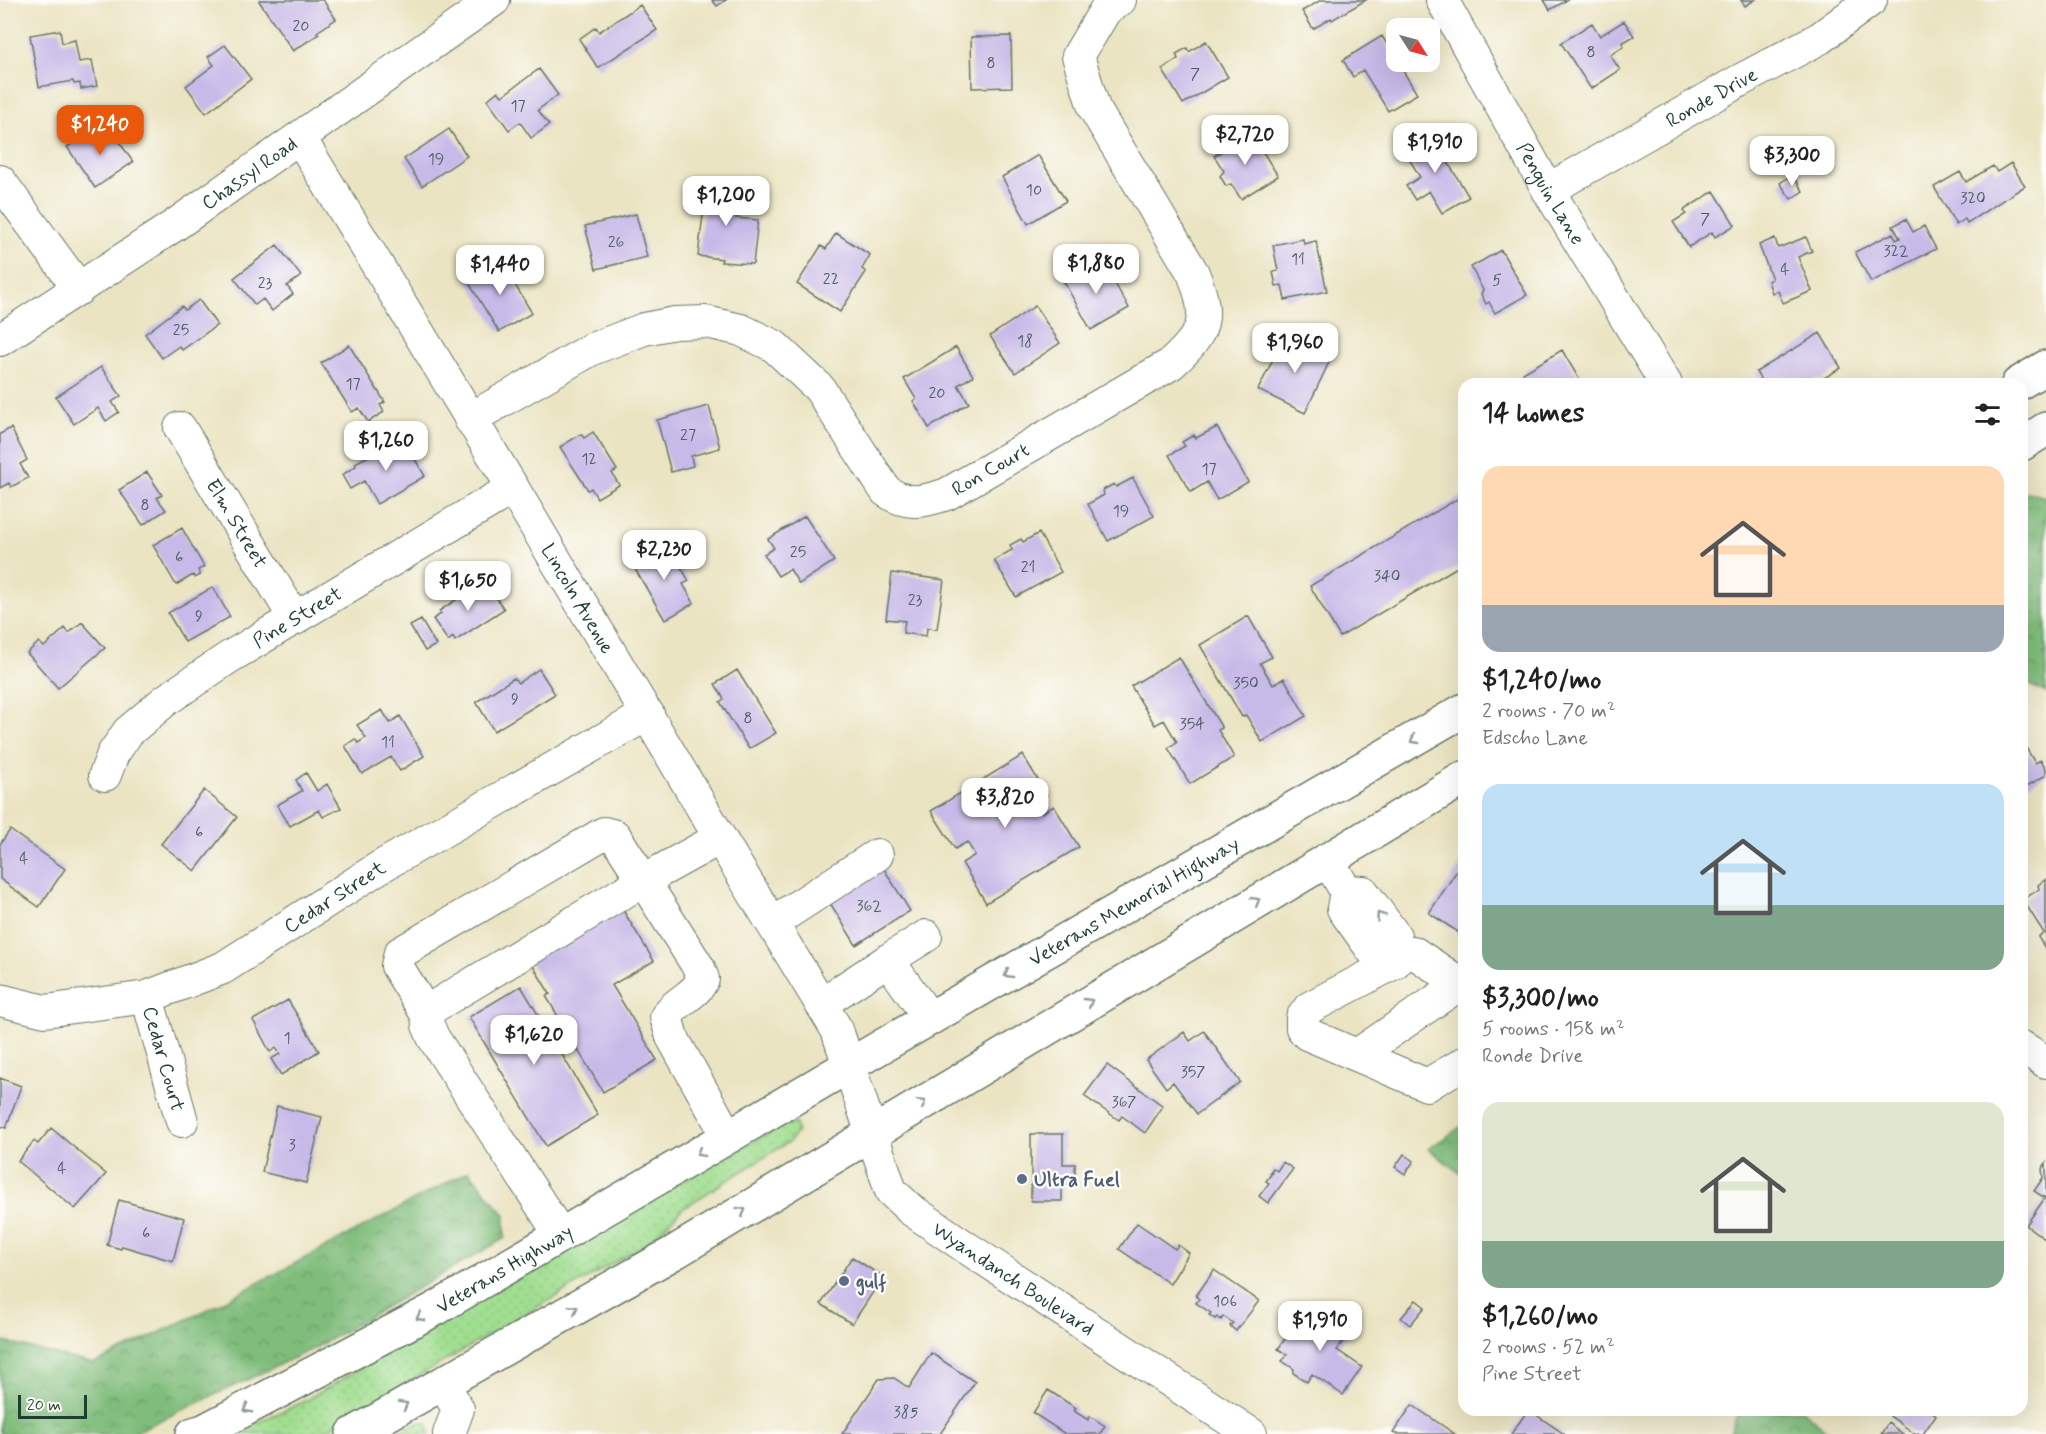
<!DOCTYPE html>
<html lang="en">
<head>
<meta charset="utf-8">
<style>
  :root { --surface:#fff; --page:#f6f6f6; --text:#222; --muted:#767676; --accent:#ea580c }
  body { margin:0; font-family:Mynerve,sans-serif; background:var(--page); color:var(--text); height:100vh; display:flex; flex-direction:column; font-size:22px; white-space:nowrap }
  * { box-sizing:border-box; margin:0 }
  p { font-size:20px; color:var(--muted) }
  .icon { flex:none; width:33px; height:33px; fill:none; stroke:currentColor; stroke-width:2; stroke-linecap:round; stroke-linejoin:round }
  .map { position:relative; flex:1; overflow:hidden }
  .side { position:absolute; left:1458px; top:378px; width:570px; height:1038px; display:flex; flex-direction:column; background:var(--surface); border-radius:18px; box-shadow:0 6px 24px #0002 }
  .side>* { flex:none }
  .needle { width:39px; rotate:126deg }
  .fabs { position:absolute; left:1386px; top:18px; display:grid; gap:12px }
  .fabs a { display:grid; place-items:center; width:54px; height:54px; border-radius:12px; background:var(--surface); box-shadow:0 6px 24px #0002; font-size:30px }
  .scale { position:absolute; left:18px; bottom:15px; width:69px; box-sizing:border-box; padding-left:6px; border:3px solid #1f3d34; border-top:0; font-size:16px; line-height:21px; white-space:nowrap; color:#1f3d34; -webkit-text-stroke:4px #fdfcf7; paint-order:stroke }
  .price { position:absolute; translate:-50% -51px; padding:0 14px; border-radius:12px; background:#fff; color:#222; font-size:20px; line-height:39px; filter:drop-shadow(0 2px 3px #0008) }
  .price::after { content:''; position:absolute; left:50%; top:36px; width:18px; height:14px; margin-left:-9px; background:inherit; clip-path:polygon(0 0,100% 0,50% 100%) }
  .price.current { background:var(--accent); color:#fff }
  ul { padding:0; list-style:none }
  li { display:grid; align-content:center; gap:12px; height:318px; padding:0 24px }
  li span { display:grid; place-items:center; height:186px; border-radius:18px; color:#555 }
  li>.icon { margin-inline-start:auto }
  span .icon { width:108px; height:108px; fill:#fffc; stroke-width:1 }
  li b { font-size:26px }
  h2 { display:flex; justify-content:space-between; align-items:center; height:72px; padding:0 24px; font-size:26px }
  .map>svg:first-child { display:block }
  .grass { fill:url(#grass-dots); stroke:#608e62; stroke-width:1.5 }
  .forest { fill:url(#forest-crowns); stroke:#507d58; stroke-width:1.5 }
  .building { fill:#c7b9e8 }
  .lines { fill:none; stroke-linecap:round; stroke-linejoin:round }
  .minor-casing { stroke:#676; stroke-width:34 }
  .major-casing { stroke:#676; stroke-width:36 }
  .highway-casing { stroke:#676; stroke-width:36 }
  .minor { stroke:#fff; stroke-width:32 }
  .major { stroke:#fff; stroke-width:33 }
  .highway { stroke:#fff; stroke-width:33 }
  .oneway { stroke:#8f9e9a }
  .service-dot { fill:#5c6f8a; stroke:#fdfcf7; stroke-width:2 }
  .labels { text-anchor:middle; stroke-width:5; stroke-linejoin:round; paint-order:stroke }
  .number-label { font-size:16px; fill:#495c61 }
  .street-label { font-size:20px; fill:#1f3d34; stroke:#fdfcf7 }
  .service-label { font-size:20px; font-weight:bold; fill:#4e5e75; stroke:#fdfcf7; text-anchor:start }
</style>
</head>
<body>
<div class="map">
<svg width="2046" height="1434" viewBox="0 0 2046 1434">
  <defs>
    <pattern id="grass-dots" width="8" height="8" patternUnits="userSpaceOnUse" patternTransform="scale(1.5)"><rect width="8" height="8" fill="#a1de91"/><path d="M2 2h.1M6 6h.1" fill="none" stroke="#8abf7e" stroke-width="1.8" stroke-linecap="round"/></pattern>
    <pattern id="forest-crowns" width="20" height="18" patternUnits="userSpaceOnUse" patternTransform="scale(1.5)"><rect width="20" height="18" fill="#80bd7b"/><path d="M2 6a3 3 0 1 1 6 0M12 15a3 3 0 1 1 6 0" fill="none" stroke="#689b66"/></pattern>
  </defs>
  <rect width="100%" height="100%" fill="#fdfcf7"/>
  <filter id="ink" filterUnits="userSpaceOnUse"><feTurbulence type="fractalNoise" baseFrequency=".0167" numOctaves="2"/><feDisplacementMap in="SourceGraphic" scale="12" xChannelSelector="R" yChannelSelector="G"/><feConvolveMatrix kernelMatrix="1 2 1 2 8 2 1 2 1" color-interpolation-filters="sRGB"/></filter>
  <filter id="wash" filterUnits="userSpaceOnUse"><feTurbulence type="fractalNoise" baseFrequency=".008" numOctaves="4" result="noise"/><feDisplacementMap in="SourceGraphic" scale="24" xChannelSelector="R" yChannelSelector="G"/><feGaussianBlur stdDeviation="1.35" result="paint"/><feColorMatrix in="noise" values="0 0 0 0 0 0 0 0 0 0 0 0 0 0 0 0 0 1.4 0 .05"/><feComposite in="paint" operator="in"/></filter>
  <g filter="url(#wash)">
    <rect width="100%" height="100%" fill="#ebe4c3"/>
    <path class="grass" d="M785 1124H796L797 1132 789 1142 683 1208 648 1243 319 1434H231L301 1403 643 1203Z
      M418 1422 427 1423 430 1434H396Z"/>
    <path class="forest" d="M2027 492 2046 497V693L2022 681V495Z
      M1464 1125V1176L1428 1149Z
      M469 1171 505 1215V1238L315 1348 131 1434H0V1341L94 1364 209 1309Z
      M1748 1410H1802L1831 1434H1730L1736 1417Z"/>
    <g id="blocks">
      <path class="building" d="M260 0H323L336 19 317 32 319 34 293 51 259 1Z
        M712 0H726L717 6Z
        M1321 0H1366L1332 20 1331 18 1313 29 1302 11Z
        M1544 0H1567L1550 10Z
        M1741 0H1755L1745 6Z
        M640 5 657 30 598 68 579 39 596 27 599 32Z
        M1624 21 1634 36 1622 43 1624 46 1610 55 1620 70 1591 89 1561 43 1592 23 1600 36Z
        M60 30 62 43 75 40 79 62 92 60 97 86 81 89 80 83 74 84 73 81 39 87 30 35Z
        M1011 36 1012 87 972 88 971 37Z
        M1382 36 1417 94 1388 111 1363 70 1353 77 1343 60Z
        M1206 41 1228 77 1183 104 1162 69 1178 59 1176 54 1187 48 1189 52Z
        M225 45 251 79 206 113 186 86 214 65 208 57Z
        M539 69 558 95 538 110 549 125 531 138 520 122 509 130 487 100 498 91 502 96Z
        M95 129 101 138 112 131 133 162 95 188 67 147Z
        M449 129 467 156 422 186 404 159Z
        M1435 131 1448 153 1444 156 1469 197 1442 213 1429 191 1415 200 1406 186 1420 177 1404 150Z
        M1251 133 1278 176 1241 199 1231 184 1226 186 1220 176 1224 171 1214 156Z
        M1038 155 1066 201 1028 224 1002 177Z
        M2011 163 2025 186 1967 223 1965 219 1956 225 1934 187 1960 172 1966 182 1993 166 1997 172Z
        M1792 175 1803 191 1791 199 1780 183Z
        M707 182 739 185 736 218 758 220 753 264 721 262 722 259 698 256Z
        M1714 191 1735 225 1715 237 1712 232 1689 247 1673 222 1686 214 1684 210Z
        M636 214 647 257 596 269 585 226Z
        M1906 219 1913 232 1924 226 1936 249 1871 282 1855 252 1893 233 1896 240 1900 238 1893 226Z
        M836 233 870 255 862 269 866 272 840 312 797 284 821 246 826 249Z
        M1806 237 1812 251 1798 257 1812 291 1783 303 1778 291 1772 293 1768 281 1772 279 1759 245 1775 238 1778 248Z
        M1303 239 1304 244 1316 241 1327 291 1285 300 1282 285 1276 286 1273 272 1278 271 1273 245Z
        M277 245 301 276 287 286 293 294 272 311 263 299 255 305 234 278Z
        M1501 250 1527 295 1495 313 1489 302 1486 304 1481 294 1483 290 1471 267Z
        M500 260 532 313 499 332 467 280Z
        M1102 261 1129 308 1091 330 1064 282Z
        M199 300 217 325 182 350 179 346 162 358 145 334 182 306 185 310Z
        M1035 306 1060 343 1015 373 990 336Z
        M1820 333 1841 368 1819 381 1817 378 1808 384H1763L1756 372Z
        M1285 335 1331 358 1305 413 1258 390Z
        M349 345 385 402 380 405 384 412 368 422 359 408 352 412 321 363Z
        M956 347 973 376 958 385 969 403 929 428 913 401 916 399 904 379Z
        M1562 350 1582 384H1530L1523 373Z
        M101 367 121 396 112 402 119 412 106 421 98 408 74 424 56 397Z
        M709 406 720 448 691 456 693 466 671 472 657 420Z
        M1217 427 1248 482 1217 500 1207 482 1191 492 1169 455 1185 446 1182 442 1194 435 1196 438Z
        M11 428 27 460 20 464 28 478 11 487 9 483 0 488V434Z
        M593 432 617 470 612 473 619 485 597 498 591 488 588 490 560 447 581 434 584 438Z
        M400 440 405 448 407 446 425 476 377 504 364 481 350 489 342 475 356 466 355 463Z
        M147 472 162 495 157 498 166 510 143 525 119 490Z
        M1133 478 1154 516 1108 541 1088 504 1104 495 1103 490 1114 484 1116 487Z
        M1464 495V563L1340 637 1310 586Z
        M805 516 834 561 799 584 790 569 778 576 764 554 774 548 768 539Z
        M182 528 204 567 198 570 200 575 195 578 193 575 176 585 153 545Z
        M1039 533 1061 572 1016 597 994 560 1012 550 1010 545 1021 539 1023 542Z
        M667 543 689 581 683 584 694 603 665 620 632 564Z
        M892 573 944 580 937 629 927 628 926 636 903 633 905 621 886 619Z
        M485 581 504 609 455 641 453 637 448 641 433 619 441 614 439 611Z
        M213 587 230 617 185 642 168 613Z
        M1248 616 1272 657 1260 663 1273 685 1284 678 1306 716 1262 742 1246 715 1242 717 1200 645Z
        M421 620 436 645 425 651 410 626Z
        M82 622 105 648 58 688 27 653 39 642 44 647 65 628 69 633Z
        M1179 657 1222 728 1218 730 1234 757 1190 784 1168 748 1177 742 1164 720 1155 725 1131 686Z
        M539 669 555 694 494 731 476 702 514 678 518 683Z
        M737 670 776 733 749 749 720 702 724 699 715 684Z
        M382 710 390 723 400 716 424 756 400 771 391 757 362 774 345 746 355 739 358 743 366 738 357 725Z
        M2022 741 2035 763 2041 760 2046 769V775L2022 789Z
        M1023 755 1047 795 1035 802 1042 813 1054 806 1079 847 986 903 962 863 975 855 967 842 955 849 931 811Z
        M306 773 317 791 327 784 341 808 323 817 319 810 290 826 277 805 302 791 296 780Z
        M204 790 237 817 195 871 161 844Z
        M10 830 65 869 39 907 0 879V844Z
        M1462 863 1464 865V936L1429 913Z
        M881 864 910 911 856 945 827 898Z
        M2046 879V950L2038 937 2044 933 2023 900 2039 889 2038 885Z
        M621 907 654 961 612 985 657 1060 603 1092 546 996 550 994 530 961Z
        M521 986 598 1115 546 1146 469 1017Z
        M288 1000 319 1051 281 1075 271 1059 280 1054 276 1048 270 1052 253 1020Z
        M1204 1031 1240 1082 1197 1114 1173 1082 1166 1088 1146 1060 1184 1032 1190 1041Z
        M1107 1065 1163 1106 1145 1133 1122 1116 1119 1120 1084 1096Z
        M0 1078 21 1086 6 1128 0 1126Z
        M277 1106 322 1117 306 1183 262 1172Z
        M51 1128 106 1174 75 1209 18 1161 34 1141 38 1144Z
        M1031 1134H1063V1164H1075V1184H1062V1201H1031Z
        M1404 1154 1414 1161 1405 1174 1395 1167Z
        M1283 1162 1293 1169 1268 1203 1259 1196 1269 1183 1266 1181 1272 1173 1270 1172 1273 1168 1277 1171Z
        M2046 1163V1240L2026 1225 2045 1198 2034 1191 2043 1178 2042 1169Z
        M119 1200 184 1218 173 1261 122 1246 121 1249 107 1245Z
        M1137 1223 1175 1249 1178 1245 1189 1253 1170 1284 1119 1249Z
        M852 1257 883 1277 852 1324 821 1304Z
        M1214 1270 1259 1301 1236 1331 1230 1326 1233 1323 1223 1316 1221 1320 1217 1317 1215 1319 1209 1315 1211 1313 1196 1303 1199 1299 1196 1296Z
        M1416 1300 1425 1307 1410 1325 1401 1318Z
        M1318 1307 1342 1323 1338 1329 1347 1335 1337 1350 1362 1367 1343 1395 1312 1374 1307 1382 1293 1373 1294 1369 1282 1361 1287 1354 1278 1349 1296 1323 1303 1328Z
        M931 1353 975 1382 940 1434H842L879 1379 894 1378 909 1388Z
        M1048 1390 1076 1408 1074 1411 1088 1420 1090 1416 1105 1426 1100 1434H1065L1033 1413Z
        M1412 1405 1455 1434H1395L1393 1433Z
        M1528 1410H1529L1564 1434H1511Z
        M1895 1410H1930L1936 1415 1923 1434H1915L1890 1416Z
        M1965 1410H1980L1974 1417Z
        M1888 1423 1903 1434H1881Z"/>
    </g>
  </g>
  <g filter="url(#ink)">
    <use href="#blocks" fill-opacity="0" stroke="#676" stroke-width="1.5"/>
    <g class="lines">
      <defs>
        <g id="minor">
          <path id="s1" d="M1442 0 1548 190 1666 384"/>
          <path id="s2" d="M300 138 513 488 720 838 837 1030 891 1191 910 1209 964 1246 1251 1434"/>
          <path d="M0 181 79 289"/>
          <path id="s3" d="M1548 190 1739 81 1820 38 1871 0"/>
          <path id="s4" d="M0 340 175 225 494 0"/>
          <path id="s5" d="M470 419 592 349 644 329 675 323 706 322 741 330 774 346 819 388 886 491C907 506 924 502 947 494L1171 364C1206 332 1211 318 1193 273L1094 108 1078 56 1106 9 1120 0"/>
          <path id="s6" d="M180 428 295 619"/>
          <path id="s7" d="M105 775 113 754 128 732 166 700 228 658 513 488"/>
          <path d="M1327 859 1346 891 1343 909 1373 951 1389 955 1394 963 1309 1008 1302 1018V1028L1307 1034 1427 1085 1464 1063"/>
          <path d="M1346 891 1363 892 1395 936 1389 955"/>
          <path d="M772 923 877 855"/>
          <path d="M888 960 926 936"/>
          <path d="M1394 963 1407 952H1413L1464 986"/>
          <path id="s8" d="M147 997 182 1121"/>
          <path id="s9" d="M0 1000 45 1011 147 997 223 968 380 867 648 714"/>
          <path d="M821 1004 888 960 930 1019"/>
          <path d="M427 1015 397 966 400 953 604 833 615 836 699 968 703 979C696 996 675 1001 666 1017L672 1037 728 1137"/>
          <path d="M2022 1047 2046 1062"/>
          <path d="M1357 1055 1460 984"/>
          <path d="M561 1236 433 1037 428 1025 427 1015 432 1008 644 880 720 838"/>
          <path d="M443 1383 458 1409 449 1434"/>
        </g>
        <g id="major">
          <path d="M2018 384 2046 367"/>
          <path d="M2022 444 2046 429"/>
          <path id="s10" d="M198 1434 437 1308 884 1045 1464 710"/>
          <path d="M353 1434 675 1252 1464 778"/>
        </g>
        <path id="highway" d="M193 1434 204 1431"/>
      </defs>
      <use href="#minor" class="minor-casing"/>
      <use href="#major" class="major-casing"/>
      <use href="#highway" class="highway-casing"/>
      <use href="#minor" class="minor"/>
      <use href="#major" class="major"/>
      <use href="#highway" class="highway"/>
    </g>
    <defs><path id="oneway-chevron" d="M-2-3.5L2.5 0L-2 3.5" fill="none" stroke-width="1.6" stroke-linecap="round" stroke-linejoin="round" transform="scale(1.5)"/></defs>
    <g class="oneway">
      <use href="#oneway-chevron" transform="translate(1414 740) rotate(150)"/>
      <use href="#oneway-chevron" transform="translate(1256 901) rotate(-31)"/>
      <use href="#oneway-chevron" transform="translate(1380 916) rotate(-126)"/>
      <use href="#oneway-chevron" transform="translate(1008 974) rotate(150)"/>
      <use href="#oneway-chevron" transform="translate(1089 1002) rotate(-31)"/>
      <use href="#oneway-chevron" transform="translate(922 1103) rotate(-32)"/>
      <use href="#oneway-chevron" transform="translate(700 1153) rotate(149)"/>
      <use href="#oneway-chevron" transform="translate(742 1211) rotate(-31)"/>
      <use href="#oneway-chevron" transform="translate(574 1309) rotate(-29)"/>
      <use href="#oneway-chevron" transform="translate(420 1317) rotate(152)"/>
      <use href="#oneway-chevron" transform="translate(404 1405) rotate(-29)"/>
      <use href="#oneway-chevron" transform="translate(247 1409) rotate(152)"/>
    </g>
  </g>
  <g class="service-dot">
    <circle cx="1022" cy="1179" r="6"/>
    <circle cx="844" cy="1281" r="6"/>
  </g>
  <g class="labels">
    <g class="number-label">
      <text x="301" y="31">20</text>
      <text x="1591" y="57">8</text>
      <text x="991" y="68">8</text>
      <text x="1195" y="79">7</text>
      <text x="518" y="111">17</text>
      <text x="436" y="164">19</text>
      <text x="1034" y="195">10</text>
      <text x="1973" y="203">320</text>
      <text x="1705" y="224">7</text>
      <text x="616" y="247">26</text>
      <text x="1896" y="256">322</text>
      <text x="1298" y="264">11</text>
      <text x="1785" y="274">4</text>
      <text x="831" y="284">22</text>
      <text x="1497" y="285">5</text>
      <text x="265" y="288">23</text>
      <text x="181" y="335">25</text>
      <text x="1025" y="346">18</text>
      <text x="353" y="389">17</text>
      <text x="937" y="398">20</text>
      <text x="688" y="440">27</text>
      <text x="589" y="464">12</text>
      <text x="1209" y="474">17</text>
      <text x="145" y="510">8</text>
      <text x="1121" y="516">19</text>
      <text x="798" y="557">25</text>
      <text x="179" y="562">6</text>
      <text x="1028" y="572">21</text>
      <text x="1387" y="581">340</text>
      <text x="915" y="605">23</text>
      <text x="199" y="621">9</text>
      <text x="1246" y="688">350</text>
      <text x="515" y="704">9</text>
      <text x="748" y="723">8</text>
      <text x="1192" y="729">354</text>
      <text x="388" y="747">11</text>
      <text x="199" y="837">6</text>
      <text x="24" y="863">4</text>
      <text x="869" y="911">362</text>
      <text x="287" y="1043">1</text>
      <text x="1193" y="1077">357</text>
      <text x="1124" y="1107">367</text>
      <text x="292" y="1150">3</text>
      <text x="62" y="1173">4</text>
      <text x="146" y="1238">6</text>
      <text x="1225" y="1306">106</text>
      <text x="906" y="1417">385</text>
    </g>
    <g class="street-label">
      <text dy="7" stroke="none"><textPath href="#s3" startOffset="188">Ronde Drive</textPath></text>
      <text dy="7" stroke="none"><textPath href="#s4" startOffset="300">Chassyl Road</textPath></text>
      <text dy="7" stroke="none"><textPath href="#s1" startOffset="222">Penguin Lane</textPath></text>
      <text dy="7" stroke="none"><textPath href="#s5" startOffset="630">Ron Court</textPath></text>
      <text dy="7" stroke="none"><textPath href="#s6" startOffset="111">Elm Street</textPath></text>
      <text dy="7" stroke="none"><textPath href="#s2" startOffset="538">Lincoln Avenue</textPath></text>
      <text dy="7" stroke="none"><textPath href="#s7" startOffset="254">Pine Street</textPath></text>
      <text dy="7" stroke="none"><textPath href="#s9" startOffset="363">Cedar Street</textPath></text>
      <text dy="7" stroke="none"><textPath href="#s10" startOffset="1077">Veterans Memorial Highway</textPath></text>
      <text dy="7" stroke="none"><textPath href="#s8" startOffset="64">Cedar Court</textPath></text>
      <text dy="7" stroke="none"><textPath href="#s10" startOffset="348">Veterans Highway</textPath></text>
      <text dy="7" stroke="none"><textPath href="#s2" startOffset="1362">Wyandanch Boulevard</textPath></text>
    </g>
    <g class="service-label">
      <text x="1034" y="1186">Ultra Fuel</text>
      <text x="856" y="1288">gulf</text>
    </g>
  </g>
</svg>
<div class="fabs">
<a><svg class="needle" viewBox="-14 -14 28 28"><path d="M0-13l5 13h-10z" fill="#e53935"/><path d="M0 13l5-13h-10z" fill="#767676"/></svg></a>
</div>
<div class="scale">20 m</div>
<b class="price current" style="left:100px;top:156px">$1,240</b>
<b class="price" style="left:1245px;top:166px">$2,720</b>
<b class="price" style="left:1435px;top:174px">$1,910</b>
<b class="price" style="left:1792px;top:187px">$3,300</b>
<b class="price" style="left:726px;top:227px">$1,200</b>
<b class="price" style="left:1096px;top:295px">$1,880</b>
<b class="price" style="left:500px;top:296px">$1,440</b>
<b class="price" style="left:1295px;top:374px">$1,960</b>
<b class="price" style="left:386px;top:472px">$1,260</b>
<b class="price" style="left:664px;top:581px">$2,230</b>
<b class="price" style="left:468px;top:612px">$1,650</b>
<b class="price" style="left:1005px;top:829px">$3,820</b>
<b class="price" style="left:534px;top:1066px">$1,620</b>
<b class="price" style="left:1320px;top:1352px">$1,910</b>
<section class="side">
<h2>14 homes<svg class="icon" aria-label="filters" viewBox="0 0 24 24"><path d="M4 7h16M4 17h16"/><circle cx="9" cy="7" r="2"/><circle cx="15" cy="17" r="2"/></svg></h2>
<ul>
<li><span style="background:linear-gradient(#ffd9b3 75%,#9aa5b1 0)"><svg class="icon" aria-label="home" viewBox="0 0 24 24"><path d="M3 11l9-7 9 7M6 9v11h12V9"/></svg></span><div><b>$1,240/mo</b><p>2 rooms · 70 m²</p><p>Edscho Lane</p></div></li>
<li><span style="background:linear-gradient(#bfe0f5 65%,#7fa58c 0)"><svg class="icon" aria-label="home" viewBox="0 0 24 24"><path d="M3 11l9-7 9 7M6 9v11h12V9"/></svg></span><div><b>$3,300/mo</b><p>5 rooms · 158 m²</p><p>Ronde Drive</p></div></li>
<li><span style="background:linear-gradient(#dfe7d0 75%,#7fa58c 0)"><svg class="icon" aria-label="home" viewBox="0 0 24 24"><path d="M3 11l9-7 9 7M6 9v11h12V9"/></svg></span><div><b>$1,260/mo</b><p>2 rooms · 52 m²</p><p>Pine Street</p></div></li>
</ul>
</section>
</div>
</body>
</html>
